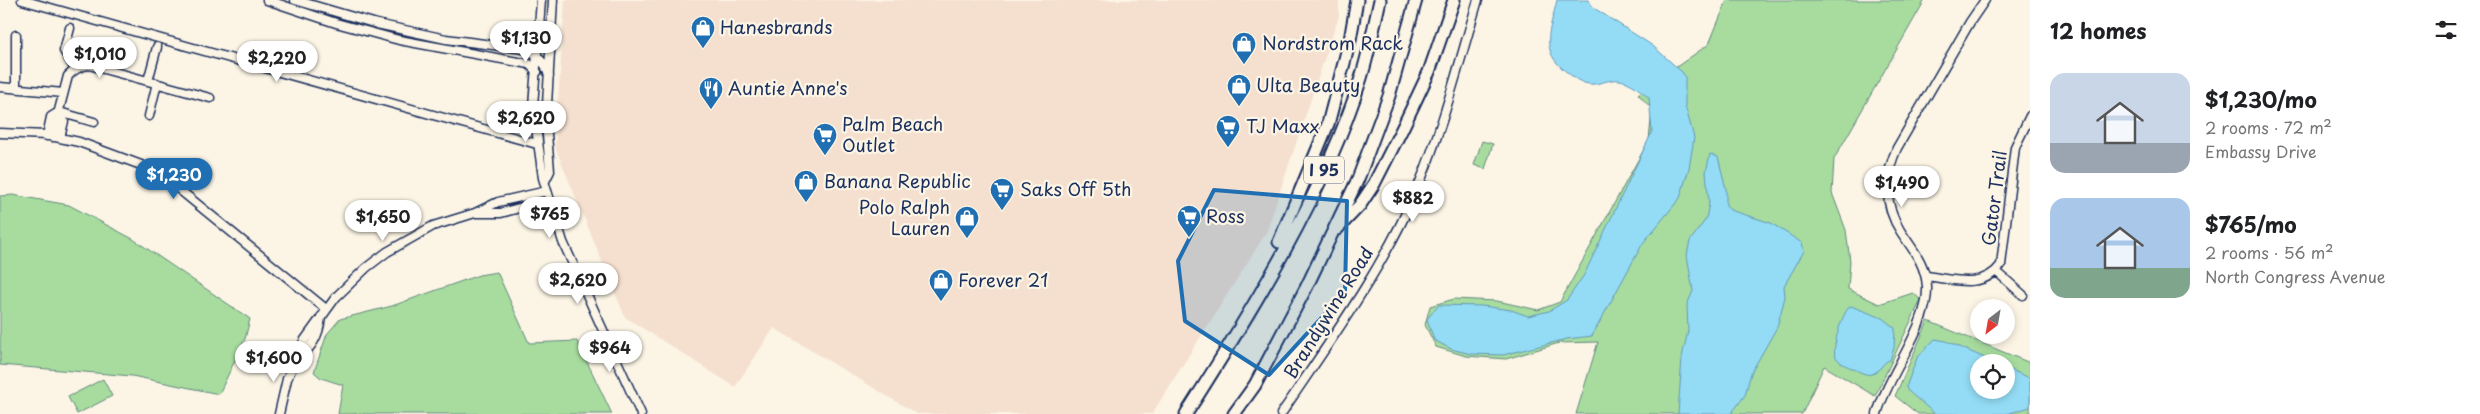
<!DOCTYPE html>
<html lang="en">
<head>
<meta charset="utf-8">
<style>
  :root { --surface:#fff; --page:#f6f6f6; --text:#202124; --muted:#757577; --accent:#1f6fb2 }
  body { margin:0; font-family:"Playpen Sans",sans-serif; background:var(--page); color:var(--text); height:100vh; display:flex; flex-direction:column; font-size:19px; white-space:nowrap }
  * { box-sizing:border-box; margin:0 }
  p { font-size:16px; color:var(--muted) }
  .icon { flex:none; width:28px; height:28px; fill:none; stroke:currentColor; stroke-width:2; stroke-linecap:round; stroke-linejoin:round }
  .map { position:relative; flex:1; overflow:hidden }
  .drawer { display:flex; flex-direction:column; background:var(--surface); width:450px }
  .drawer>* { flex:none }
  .needle { width:32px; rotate:211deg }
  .controls { position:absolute; left:1970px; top:299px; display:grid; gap:10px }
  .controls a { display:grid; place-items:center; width:45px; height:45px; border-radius:50%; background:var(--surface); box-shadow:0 2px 8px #0003; font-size:25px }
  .price { position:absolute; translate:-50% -42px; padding:0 11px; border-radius:18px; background:#fff; color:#222; font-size:16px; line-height:32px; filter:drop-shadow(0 1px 2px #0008) }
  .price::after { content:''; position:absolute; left:50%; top:30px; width:15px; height:11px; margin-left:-8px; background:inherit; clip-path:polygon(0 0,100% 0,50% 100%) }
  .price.selected { background:var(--accent); color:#fff }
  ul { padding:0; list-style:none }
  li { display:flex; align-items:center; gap:15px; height:125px; padding:0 20px }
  li span { display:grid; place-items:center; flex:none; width:140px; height:100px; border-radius:15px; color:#555 }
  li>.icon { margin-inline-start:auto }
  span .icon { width:60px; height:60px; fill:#fffc; stroke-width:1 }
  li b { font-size:21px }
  h2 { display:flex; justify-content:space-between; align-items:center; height:60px; padding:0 20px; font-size:21px }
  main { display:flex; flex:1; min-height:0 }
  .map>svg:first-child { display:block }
  .built { fill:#f5e0cf }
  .green { fill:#a7dc9e; stroke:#61867e; fill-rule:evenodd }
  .water { fill:#94dcf5; stroke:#6497b9 }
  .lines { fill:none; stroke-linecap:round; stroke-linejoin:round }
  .minor-casing { stroke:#1b2f5e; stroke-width:11 }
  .highway-casing { stroke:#1b2f5e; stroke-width:15 }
  .minor { stroke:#fcf5e5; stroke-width:8 }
  .highway { stroke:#fcf5e5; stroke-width:11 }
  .marked { fill:#1f6fb2; fill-opacity:0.2; stroke:#1f6fb2; stroke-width:4; stroke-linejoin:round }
  .labels { text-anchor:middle; stroke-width:4.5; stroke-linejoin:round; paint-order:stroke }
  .shield { fill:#fcf5e5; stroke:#5e6a86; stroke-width:1 }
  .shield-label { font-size:16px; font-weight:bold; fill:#1b2f5e }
  .poi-label { font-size:18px; fill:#1b2f5e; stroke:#fcf5e5; text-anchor:start }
  .street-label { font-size:18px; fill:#1b2f5e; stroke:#fcf5e5 }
</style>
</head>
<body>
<main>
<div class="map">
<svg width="2030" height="414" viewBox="0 0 2030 414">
  <rect width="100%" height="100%" fill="#fcf5e5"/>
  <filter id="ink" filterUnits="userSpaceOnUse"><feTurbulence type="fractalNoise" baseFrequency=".02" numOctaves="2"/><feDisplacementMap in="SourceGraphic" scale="10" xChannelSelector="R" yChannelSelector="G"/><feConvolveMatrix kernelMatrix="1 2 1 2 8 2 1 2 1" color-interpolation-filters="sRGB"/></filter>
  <g filter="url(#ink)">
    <path class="built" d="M565 0H1339V16L1266 233 1152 414H917L774 328 735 387 625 317 555 147Z"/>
    <path class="green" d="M1727 0H1925L1834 159 1832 193 1846 230 1850 261 1848 289 1879 304 1913 293 1921 300 1875 396 1824 366 1802 414H1576L1598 342 1559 343 1506 359 1466 356 1436 347 1425 325 1430 306 1454 299 1497 301 1538 310 1560 302 1649 140 1652 109 1638 94 1709 44Z
      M1482 141 1493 144 1485 169 1474 165Z
      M13 195 69 205 133 239 250 319 245 339 219 394 132 376 0 365V196Z
      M497 272 529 343 577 341 612 414H338L343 385 321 378 314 372 327 334 340 319 392 306 479 275Z
      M1928 321 2030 363V414H1918L1895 396ZM1979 362H2006V390H1979Z
      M103 379 112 396 77 414 68 397Z"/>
    <path class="water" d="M1557 0H1588L1594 8 1653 46 1683 73 1685 77V105L1694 138 1689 168 1680 198 1643 243 1592 336 1567 339 1503 355 1471 354 1451 349 1434 340 1427 319 1439 305 1482 306 1511 310 1528 316 1549 311 1567 300 1584 275 1652 132 1649 98C1639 89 1627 78 1612 80 1605 81 1597 85 1589 84 1581 83 1574 78 1568 73 1538 51 1550 31 1557 0Z
      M1710 154 1718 157 1726 189V205L1730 210 1771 223 1802 243 1804 251 1784 286 1785 297 1777 327 1751 373 1745 395 1731 414H1678L1682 357 1688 331 1687 305 1693 291 1687 255 1690 241 1706 219 1709 203 1706 172Z
      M1851 306 1882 318 1895 328 1894 348 1890 360C1882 362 1880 372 1872 374 1866 376 1859 371 1854 369 1847 366 1838 363 1835 355 1832 347 1843 309 1851 306Z
      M1935 339 1946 341 1994 362H1979V390H2006V368L2030 378V407L2007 414H1935L1908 391 1906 387 1917 358Z"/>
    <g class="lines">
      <defs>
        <path id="minor" d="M22 0 537 144
          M267 0 336 23 399 40 529 64 537 72
          M295 0 377 24 446 39 531 50 545 65 549 76
          M541 0 533 106 543 178 563 242 641 414
          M70 28 64 51 75 69
          M148 81 157 47
          M0 87 63 93
          M16 88V35
          M59 112 94 122
          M59 112 64 121 60 138
          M149 116 157 83
          M0 133 46 135 79 142 141 165 175 186 326 309
          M47 136 51 117 59 112
          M52 137 68 76C75 69 80 66 89 65L210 98
          M545 181 550 171 546 122 553 0
          M477 213H501L549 200
          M1996 271 2023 295
          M1926 276C1952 279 1983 290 2001 265L2015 147 2030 116
          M297 359C312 348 319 336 321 317
          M279 414 287 379 304 341 336 297 366 268 387 252 433 226 475 213 498 202 547 191
          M1281 414C1330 341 1383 269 1418 187 1443 127 1459 63 1478 0
          M1877 414C1888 374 1929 326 1927 286 1925 263 1913 250 1901 232 1884 206 1884 176 1897 148L1970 22 1985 0"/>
        <path id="highway" d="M1337 229 1360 205 1374 184 1403 127 1429 72 1454 0
          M1279 242 1328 124 1350 40 1357 0
          M1186 414C1251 312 1325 193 1361 78 1369 52 1374 26 1380 0
          M1234 414 1255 385 1307 286 1358 179 1389 96 1416 0"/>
      </defs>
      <use href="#minor" class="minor-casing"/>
      <use href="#highway" class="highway-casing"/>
      <use href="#minor" class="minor"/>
      <use href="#highway" class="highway"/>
    </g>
  </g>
  <path class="marked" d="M1214 190 1347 201 1345 292 1269 375 1185 321 1178 261Z"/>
  <defs>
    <symbol id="shop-pin" viewBox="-11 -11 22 30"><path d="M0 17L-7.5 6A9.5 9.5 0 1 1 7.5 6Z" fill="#1f6fb2" stroke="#fcf5e5"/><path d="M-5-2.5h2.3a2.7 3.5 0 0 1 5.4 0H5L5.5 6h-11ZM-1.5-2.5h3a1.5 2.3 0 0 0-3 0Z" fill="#fff"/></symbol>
    <symbol id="restaurant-pin" viewBox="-11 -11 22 30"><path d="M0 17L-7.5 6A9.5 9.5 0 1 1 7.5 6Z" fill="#1f6fb2" stroke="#fcf5e5"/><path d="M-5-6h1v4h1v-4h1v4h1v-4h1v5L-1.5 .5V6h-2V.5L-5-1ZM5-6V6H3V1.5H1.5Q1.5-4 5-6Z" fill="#fff"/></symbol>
    <symbol id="supermarket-pin" viewBox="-11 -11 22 30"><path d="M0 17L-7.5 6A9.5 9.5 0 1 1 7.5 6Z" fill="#1f6fb2" stroke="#fcf5e5"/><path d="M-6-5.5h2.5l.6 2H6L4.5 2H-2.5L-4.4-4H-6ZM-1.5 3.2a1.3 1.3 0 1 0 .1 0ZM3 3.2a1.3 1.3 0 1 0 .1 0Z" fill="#fff"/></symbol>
  </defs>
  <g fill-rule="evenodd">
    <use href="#shop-pin" x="689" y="14" width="28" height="38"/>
    <use href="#shop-pin" x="1230" y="30" width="28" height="38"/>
    <use href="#shop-pin" x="1225" y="72" width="28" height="38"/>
    <use href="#restaurant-pin" x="697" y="75" width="28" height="38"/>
    <use href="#supermarket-pin" x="1214" y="113" width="28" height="38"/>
    <use href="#supermarket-pin" x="811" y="121" width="28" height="38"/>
    <use href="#shop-pin" x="792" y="168" width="28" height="38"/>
    <use href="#supermarket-pin" x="988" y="176" width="28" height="38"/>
    <use href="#supermarket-pin" x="1175" y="203" width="28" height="38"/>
    <use href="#shop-pin" x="953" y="204" width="28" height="38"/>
    <use href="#shop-pin" x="927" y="267" width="28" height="38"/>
  </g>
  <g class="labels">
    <rect class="shield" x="1304" y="156.5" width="40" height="27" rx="4"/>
    <g class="shield-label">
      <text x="1324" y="176">I 95</text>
    </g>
    <g class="poi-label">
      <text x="720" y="34">Hanesbrands</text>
      <text x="1262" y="50">Nordstrom Rack</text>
      <text x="1256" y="92">Ulta Beauty</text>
      <text x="728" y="95">Auntie Anne's</text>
      <text x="842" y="131">Palm Beach<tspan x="842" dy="21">Outlet</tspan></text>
      <text x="1246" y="133">TJ Maxx</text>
      <text x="824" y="188">Banana Republic</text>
      <text x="1020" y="196">Saks Off 5th</text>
      <text x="950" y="214" text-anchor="end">Polo Ralph<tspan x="950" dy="21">Lauren</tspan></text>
      <text x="1206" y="223">Ross</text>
      <text x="958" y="287">Forever 21</text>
    </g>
    <g class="street-label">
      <text transform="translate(1995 198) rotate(-83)" y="6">Gator Trail</text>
      <text transform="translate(1329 313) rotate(-58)" y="6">Brandywine Road</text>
    </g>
  </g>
</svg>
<div class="controls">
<a><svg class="needle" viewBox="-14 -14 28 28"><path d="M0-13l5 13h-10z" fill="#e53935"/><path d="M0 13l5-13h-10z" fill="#757577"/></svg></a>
<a><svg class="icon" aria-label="locate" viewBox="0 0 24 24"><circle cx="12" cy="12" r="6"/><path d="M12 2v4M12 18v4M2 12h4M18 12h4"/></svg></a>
</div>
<b class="price" style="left:526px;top:63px">$1,130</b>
<b class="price" style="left:100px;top:79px">$1,010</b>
<b class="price" style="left:277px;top:83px">$2,220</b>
<b class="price" style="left:526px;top:143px">$2,620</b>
<b class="price selected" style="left:174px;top:200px">$1,230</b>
<b class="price" style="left:1902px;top:208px">$1,490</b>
<b class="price" style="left:1413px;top:223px">$882</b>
<b class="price" style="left:550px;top:239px">$765</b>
<b class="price" style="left:383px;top:242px">$1,650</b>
<b class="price" style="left:578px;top:305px">$2,620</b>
<b class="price" style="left:610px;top:373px">$964</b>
<b class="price" style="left:274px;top:383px">$1,600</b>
</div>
<section class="drawer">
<h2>12 homes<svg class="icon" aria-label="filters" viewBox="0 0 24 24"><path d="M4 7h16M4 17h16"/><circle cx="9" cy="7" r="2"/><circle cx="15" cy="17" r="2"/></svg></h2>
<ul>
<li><span style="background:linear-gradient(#c9d6e8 70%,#9aa5b1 0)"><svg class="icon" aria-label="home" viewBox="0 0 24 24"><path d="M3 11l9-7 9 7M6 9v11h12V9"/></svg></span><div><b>$1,230/mo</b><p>2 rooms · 72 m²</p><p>Embassy Drive</p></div></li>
<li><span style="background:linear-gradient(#a9c7e8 70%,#7fa58c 0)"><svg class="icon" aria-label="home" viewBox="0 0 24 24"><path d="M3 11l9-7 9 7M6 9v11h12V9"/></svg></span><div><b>$765/mo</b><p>2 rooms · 56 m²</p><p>North Congress Avenue</p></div></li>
</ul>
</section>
</main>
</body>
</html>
